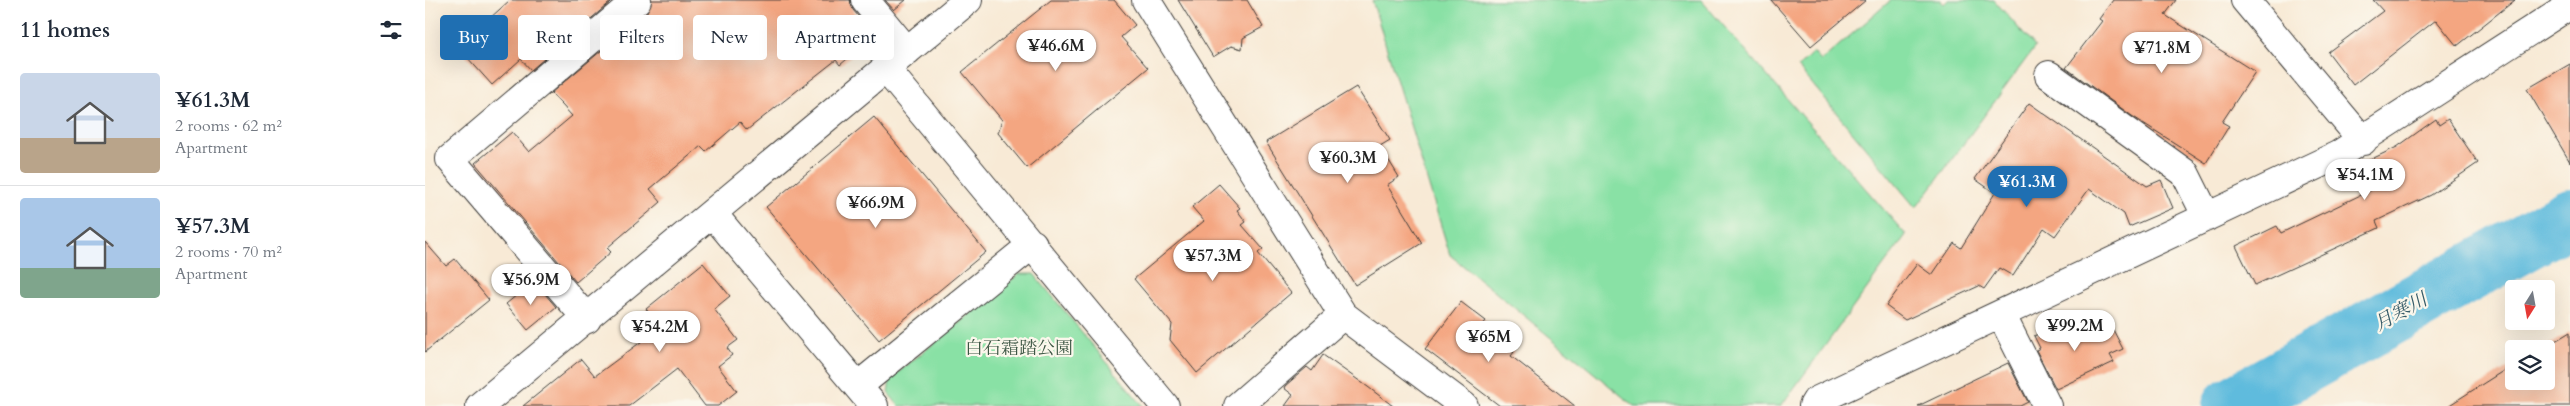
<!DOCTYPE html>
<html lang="en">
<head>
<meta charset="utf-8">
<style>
  :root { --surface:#fff; --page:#f6f6f7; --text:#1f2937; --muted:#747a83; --line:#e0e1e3; --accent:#1f6fb2 }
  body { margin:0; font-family:Cardo,"Noto Serif JP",serif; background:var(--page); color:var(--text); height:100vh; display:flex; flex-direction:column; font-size:19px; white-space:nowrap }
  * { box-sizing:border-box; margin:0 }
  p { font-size:16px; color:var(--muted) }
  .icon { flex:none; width:28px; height:28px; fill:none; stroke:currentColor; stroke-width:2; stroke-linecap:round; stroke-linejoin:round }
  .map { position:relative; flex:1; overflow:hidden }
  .side { display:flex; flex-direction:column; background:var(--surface); width:425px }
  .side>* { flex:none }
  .banner { position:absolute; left:15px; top:15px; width:475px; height:45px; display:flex; gap:10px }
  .needle { width:32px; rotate:191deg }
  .buttons { position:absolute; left:2080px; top:280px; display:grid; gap:10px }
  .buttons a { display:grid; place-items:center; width:50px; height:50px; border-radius:5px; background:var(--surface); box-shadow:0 5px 20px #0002; font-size:25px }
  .price { position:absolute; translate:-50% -42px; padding:0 11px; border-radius:18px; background:#fff; color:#222; font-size:16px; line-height:32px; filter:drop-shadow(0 1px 2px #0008) }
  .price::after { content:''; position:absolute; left:50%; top:30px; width:15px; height:11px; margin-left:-8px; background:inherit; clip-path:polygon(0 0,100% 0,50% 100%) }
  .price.on { background:var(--accent); color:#fff }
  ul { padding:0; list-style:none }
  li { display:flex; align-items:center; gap:15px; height:125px; padding:0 20px }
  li+li { border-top:1px solid var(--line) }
  li span { display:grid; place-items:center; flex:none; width:140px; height:100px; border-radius:5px; color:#555 }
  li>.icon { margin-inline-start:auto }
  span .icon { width:60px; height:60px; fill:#fffc; stroke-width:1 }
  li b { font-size:21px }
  h2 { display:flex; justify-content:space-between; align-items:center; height:60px; padding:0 20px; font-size:21px }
  .pill { padding:0 18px; border-radius:5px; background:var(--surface); box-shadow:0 5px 20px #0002; font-size:18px; line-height:45px }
  .pill.on { background:var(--accent); color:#fff }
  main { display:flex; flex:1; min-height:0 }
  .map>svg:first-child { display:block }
  .green { fill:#89e1a5; stroke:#527e60 }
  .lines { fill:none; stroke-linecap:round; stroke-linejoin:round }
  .river { stroke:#5fbbdd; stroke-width:58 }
  .building { fill:#f4a681 }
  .minor-casing { stroke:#3d3b38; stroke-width:30 }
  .minor { stroke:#fff; stroke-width:28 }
  .labels { text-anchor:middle; stroke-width:4.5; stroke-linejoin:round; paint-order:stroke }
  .park-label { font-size:18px; fill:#3d5745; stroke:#fbf7ec }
  .water-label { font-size:19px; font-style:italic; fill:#375c69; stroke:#fbf7ec }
</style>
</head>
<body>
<main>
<section class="side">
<h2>11 homes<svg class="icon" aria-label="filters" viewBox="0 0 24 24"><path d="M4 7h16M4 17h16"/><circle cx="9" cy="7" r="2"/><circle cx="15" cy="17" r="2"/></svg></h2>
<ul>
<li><span style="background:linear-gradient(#c9d6e8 65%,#b9a48a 0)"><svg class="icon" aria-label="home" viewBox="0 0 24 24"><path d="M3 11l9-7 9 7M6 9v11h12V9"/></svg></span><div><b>¥61.3M</b><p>2 rooms · 62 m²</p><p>Apartment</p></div></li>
<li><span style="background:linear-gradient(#a9c7e8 70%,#7fa58c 0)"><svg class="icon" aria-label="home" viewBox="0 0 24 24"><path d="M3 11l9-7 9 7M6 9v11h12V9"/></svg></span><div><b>¥57.3M</b><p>2 rooms · 70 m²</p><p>Apartment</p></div></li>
</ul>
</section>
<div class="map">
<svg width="2145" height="406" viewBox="0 0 2145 406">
  <rect width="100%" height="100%" fill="#fbf7ec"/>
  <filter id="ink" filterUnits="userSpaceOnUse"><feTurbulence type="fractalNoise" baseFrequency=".02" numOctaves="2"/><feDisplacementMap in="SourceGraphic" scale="10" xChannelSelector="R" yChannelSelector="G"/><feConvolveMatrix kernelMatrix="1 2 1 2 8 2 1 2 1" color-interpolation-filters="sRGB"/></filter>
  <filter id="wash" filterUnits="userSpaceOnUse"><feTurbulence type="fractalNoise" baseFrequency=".0096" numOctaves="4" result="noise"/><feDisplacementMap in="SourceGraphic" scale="20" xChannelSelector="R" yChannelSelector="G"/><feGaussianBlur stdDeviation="1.12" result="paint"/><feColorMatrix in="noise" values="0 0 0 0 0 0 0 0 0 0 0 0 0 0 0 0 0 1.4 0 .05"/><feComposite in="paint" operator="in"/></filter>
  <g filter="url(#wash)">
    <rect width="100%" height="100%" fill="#f8ead6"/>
    <path class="green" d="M947 0H1276L1481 235 1356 406H1209L1025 255Z
      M1466 0H1515L1519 4 1523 0H1569L1610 47 1491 208 1373 67 1388 52 1396 61Z
      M594 274H609L718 406H474L463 393 465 379Z"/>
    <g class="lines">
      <path class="river" d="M1806 406 2145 217"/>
    </g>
    <g id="blocks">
      <path class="building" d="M85 0H188L106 70 96 59 67 85 33 47Z
        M227 0H425L428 10 445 30 435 38 440 44 415 65 411 60 322 130 315 122 281 151 276 146 225 189 236 202 182 248 186 252 151 282 50 163 87 132 104 152 147 116 126 93 222 12Z
        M460 0H481L469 10Z
        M626 0H689L710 25 696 37 723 68 602 168 573 133 577 120 537 72Z
        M753 0H822L838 27 818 38 817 49 806 46 788 57Z
        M1346 0H1441L1386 46Z
        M1688 0H1751L1740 15 1830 72 1797 122 1804 126 1781 163 1707 116 1641 68 1677 21 1674 19Z
        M1948 0H2090L2032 46 2011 20 1928 85 1903 52 1958 11Z
        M2145 64V162L2102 89Z
        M931 87 965 140 955 146 974 177 962 185 997 243 930 285 841 142Z
        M1604 103 1722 186 1736 180 1748 208 1704 227 1699 214 1664 189 1630 236 1619 228 1588 276 1574 268 1559 289 1554 286 1480 320 1461 306 1492 264 1507 275 1529 243 1536 248 1570 193 1550 179Z
        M449 117 561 252 454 340 341 207Z
        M2011 119 2014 125 2023 119 2053 163 2006 195 1951 221 1954 228 1830 285 1811 246 1852 226 1856 233 1946 190 1934 165 1972 147Z
        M794 184 815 208 812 210 821 222 817 225 838 249 833 253 866 293 772 373 745 340 747 324 709 279 779 221 767 207Z
        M0 242 21 266 30 259 64 300 0 352Z
        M278 263 305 296 289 309 313 340 302 348 307 355 293 366 312 391 293 406H280L252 369 204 406H98L156 359 170 376 236 327 221 309Z
        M109 281 131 307 103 330 81 304Z
        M1036 302 1061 321 1056 327 1089 352 1086 356 1150 406H1075L1000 349Z
        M1640 320 1650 341 1685 324 1698 349 1685 355 1689 362 1631 389 1611 350 1615 348 1609 336Z
        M2145 332V406H2023L2089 364V381H2121V349H2117Z
        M898 355 943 387 968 406H860L868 395 859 388 860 386 882 367 887 371Z
        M1583 363 1603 402 1595 406H1493Z"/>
    </g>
  </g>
  <g filter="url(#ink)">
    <use href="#blocks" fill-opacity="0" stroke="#3d3b38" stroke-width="1"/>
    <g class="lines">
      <defs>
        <path id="minor" d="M440 0 482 51
          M721 0 918 315 1039 406
          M1820 0 1938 141
          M461 69 740 406
          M1624 75 1760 173 1782 217
          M288 214 449 406
          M1576 314 1622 406
          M162 319 25 159 212 0
          M433 386 608 244
          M55 406 543 0
          M813 406 918 315
          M1388 406 1391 401 1913 155 2145 5"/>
      </defs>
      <use href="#minor" class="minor-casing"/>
      <use href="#minor" class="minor"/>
    </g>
  </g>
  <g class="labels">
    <g class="park-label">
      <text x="594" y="354">白石霜踏公園</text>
    </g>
    <g class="water-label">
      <text transform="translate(1975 311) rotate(-29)" y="7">月寒川</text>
    </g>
  </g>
</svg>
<div class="buttons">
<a><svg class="needle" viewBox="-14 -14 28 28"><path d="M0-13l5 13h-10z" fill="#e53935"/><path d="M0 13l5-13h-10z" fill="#747a83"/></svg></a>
<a><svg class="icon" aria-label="layers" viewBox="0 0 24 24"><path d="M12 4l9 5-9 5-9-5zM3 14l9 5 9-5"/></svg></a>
</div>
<b class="price" style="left:631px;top:72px">¥46.6M</b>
<b class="price" style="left:1737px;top:74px">¥71.8M</b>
<b class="price" style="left:923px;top:184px">¥60.3M</b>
<b class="price" style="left:1940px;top:201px">¥54.1M</b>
<b class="price on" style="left:1602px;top:208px">¥61.3M</b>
<b class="price" style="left:451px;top:229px">¥66.9M</b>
<b class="price" style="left:788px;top:282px">¥57.3M</b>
<b class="price" style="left:106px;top:306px">¥56.9M</b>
<b class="price" style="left:1650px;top:352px">¥99.2M</b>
<b class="price" style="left:235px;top:353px">¥54.2M</b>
<b class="price" style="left:1064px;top:363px">¥65M</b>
<div class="banner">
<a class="pill on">Buy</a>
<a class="pill">Rent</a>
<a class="pill">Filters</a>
<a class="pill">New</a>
<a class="pill">Apartment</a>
</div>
</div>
</main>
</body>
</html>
